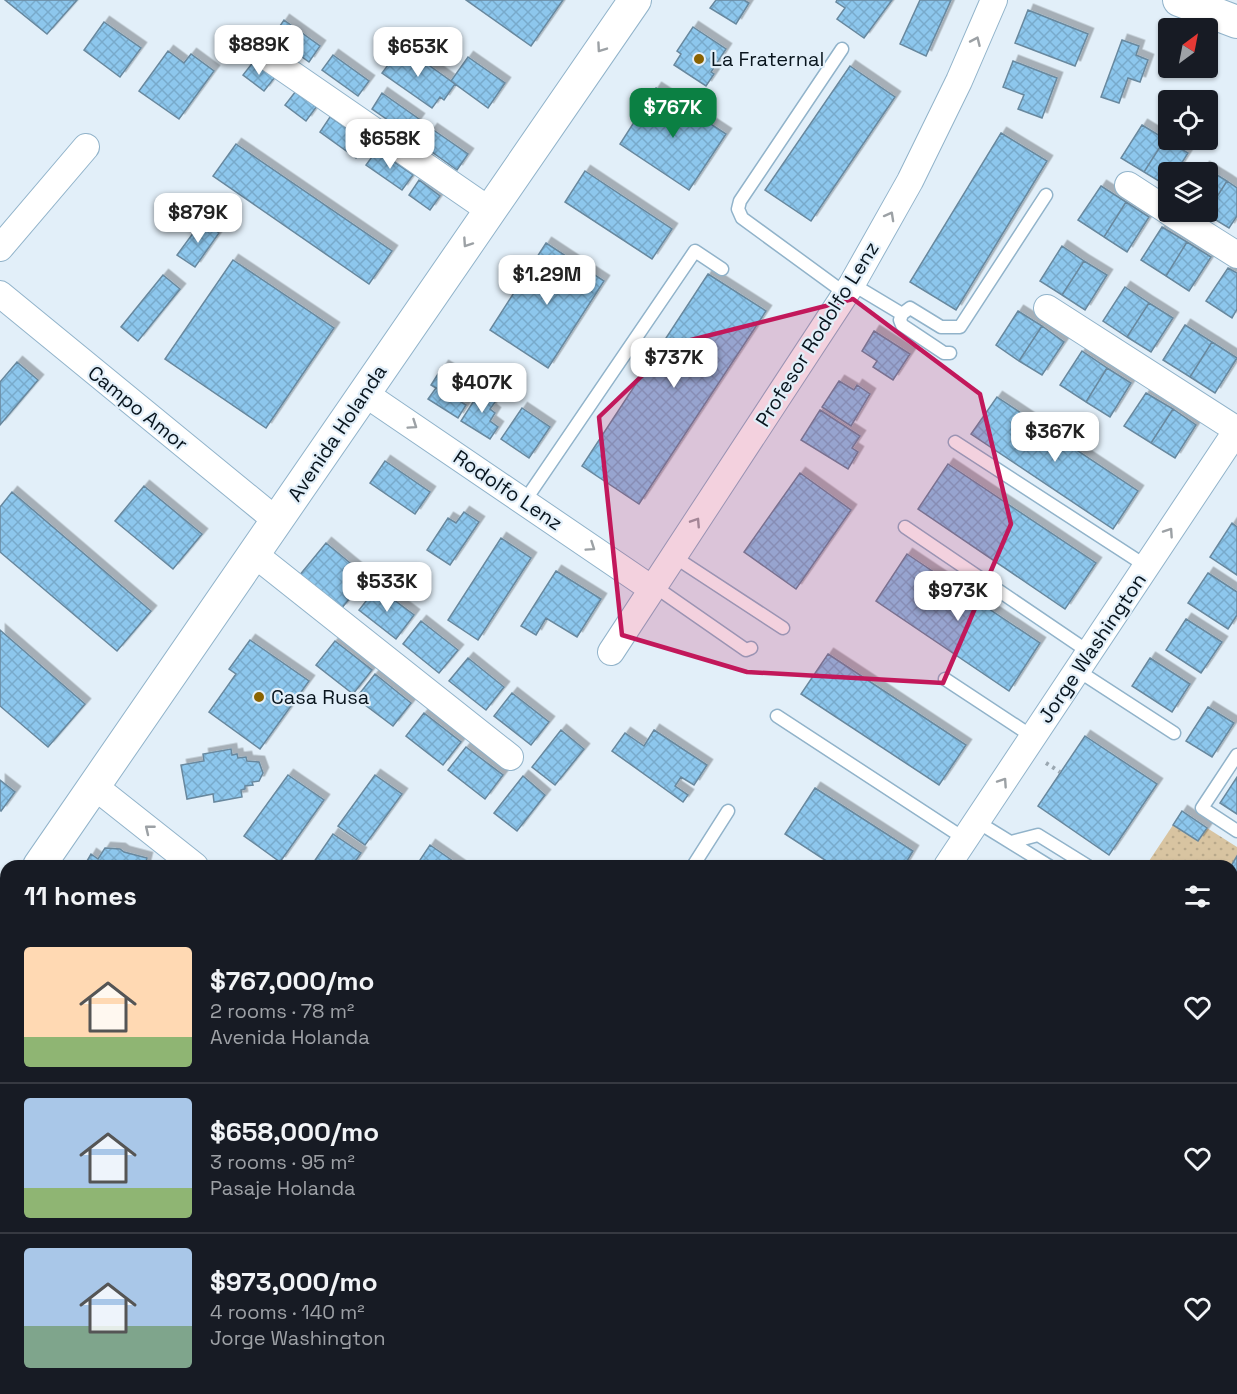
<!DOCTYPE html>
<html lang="en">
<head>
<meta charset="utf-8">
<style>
  :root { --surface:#171b24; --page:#20242c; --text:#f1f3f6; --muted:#9ea1a6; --line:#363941; --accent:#0b8043 }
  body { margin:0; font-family:"Space Grotesk",sans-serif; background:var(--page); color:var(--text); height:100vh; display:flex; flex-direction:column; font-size:22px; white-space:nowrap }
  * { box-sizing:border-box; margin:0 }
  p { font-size:20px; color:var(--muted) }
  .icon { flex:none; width:33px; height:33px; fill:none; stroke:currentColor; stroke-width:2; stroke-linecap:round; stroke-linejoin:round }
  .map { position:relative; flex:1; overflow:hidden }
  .panel { position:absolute; left:0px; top:860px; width:1238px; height:536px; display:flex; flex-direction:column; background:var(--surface); border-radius:18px 18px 0 0; box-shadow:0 2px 4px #0004 }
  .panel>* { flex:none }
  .needle { width:39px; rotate:32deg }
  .tools { position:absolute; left:1158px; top:18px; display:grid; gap:12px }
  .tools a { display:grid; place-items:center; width:60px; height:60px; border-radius:6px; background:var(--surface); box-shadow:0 2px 4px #0004; font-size:30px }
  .price { position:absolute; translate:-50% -51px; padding:0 14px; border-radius:12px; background:#fff; color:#222; font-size:20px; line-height:39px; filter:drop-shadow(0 2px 3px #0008) }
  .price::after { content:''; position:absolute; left:50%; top:36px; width:18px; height:14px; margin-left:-9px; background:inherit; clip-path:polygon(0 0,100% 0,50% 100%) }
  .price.selected { background:var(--accent); color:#fff }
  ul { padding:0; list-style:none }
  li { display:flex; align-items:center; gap:18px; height:150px; padding:0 24px }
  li+li { border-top:2px solid var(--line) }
  li span { display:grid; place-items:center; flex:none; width:168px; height:120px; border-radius:6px; color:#555 }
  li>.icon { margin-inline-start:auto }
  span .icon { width:72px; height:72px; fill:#fffc; stroke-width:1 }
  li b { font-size:26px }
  h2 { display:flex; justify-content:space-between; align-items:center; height:72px; padding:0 24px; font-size:26px }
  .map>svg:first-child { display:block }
  .park { fill:url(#park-dots) }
  .building { fill:url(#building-cross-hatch); stroke:#68889e; stroke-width:1.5; filter:url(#shadow) }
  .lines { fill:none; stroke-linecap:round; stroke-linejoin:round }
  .service-casing { stroke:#91b3ca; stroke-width:15 }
  .minor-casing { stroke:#91b3ca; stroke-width:28 }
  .tertiary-casing { stroke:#91b3ca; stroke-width:34 }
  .path { stroke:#9aa7b1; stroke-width:4; stroke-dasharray:3 4.5; stroke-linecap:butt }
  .service { stroke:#fff; stroke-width:12 }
  .minor { stroke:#fff; stroke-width:26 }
  .tertiary { stroke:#fff; stroke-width:32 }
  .oneway { stroke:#9ca1a5 }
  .marked { fill:#c2185b; fill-opacity:0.2; stroke:#c2185b; stroke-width:4.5; stroke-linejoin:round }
  .poi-dot { fill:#8a6302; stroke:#e2eff9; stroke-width:2 }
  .labels { text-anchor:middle; stroke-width:4.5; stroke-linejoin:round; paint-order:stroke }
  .poi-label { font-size:20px; fill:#08141d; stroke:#e2eff9; text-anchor:start }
  .street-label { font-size:20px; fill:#08141d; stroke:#e2eff9 }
</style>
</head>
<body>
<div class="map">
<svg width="1237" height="1394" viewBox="0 0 1237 1394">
  <defs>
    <pattern id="park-dots" width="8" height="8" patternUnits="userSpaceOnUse" patternTransform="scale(1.5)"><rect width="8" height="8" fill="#d8c4a1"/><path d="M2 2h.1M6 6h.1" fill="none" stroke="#b8a88a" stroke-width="1.8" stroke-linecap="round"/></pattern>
    <pattern id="building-cross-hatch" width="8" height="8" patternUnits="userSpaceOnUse" patternTransform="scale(1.5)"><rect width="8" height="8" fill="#8dc7ed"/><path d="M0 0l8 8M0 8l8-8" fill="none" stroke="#78aacb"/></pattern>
    <filter id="shadow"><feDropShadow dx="5.5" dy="-5.5" stdDeviation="0" flood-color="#0004"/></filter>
  </defs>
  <rect width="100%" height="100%" fill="#e2eff9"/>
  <path class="park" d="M1173 825 1198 840 1207 828 1237 847V856L1231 865 1149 866 1147 864Z
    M692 1389H790L798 1394H700Z"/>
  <path class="building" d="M5 0H77L47 34Z
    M466 0H563L531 46Z
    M716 0H744L749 3 736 24 710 8Z
    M837 0H892L864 38 837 19 845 8 836 2Z
    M920 0H951L926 56 900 44Z
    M1028 10 1088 34 1075 66 1015 43Z
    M284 20 320 46 309 62 273 36Z
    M104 22 141 48 120 77 84 50Z
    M693 27 726 49 711 72 714 74 706 86 674 65 681 54 677 51Z
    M1122 40 1139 46 1136 55 1148 60 1140 82 1128 78 1119 103 1101 97Z
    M402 46 455 84 444 100 440 97 432 108 382 73Z
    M168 51 184 63 191 54 214 71 179 119 139 91Z
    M333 55 369 81 358 96 322 70Z
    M468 57 505 83 488 108 451 81Z
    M254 61 275 77 264 91 243 75Z
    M1013 61 1057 78 1042 118 1018 109 1024 95 1003 87Z
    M850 66 895 97 811 221 765 190Z
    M656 88 726 134 689 190 620 144Z
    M296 91 317 106 306 121 285 105Z
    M382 93 419 119 408 134 372 109Z
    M330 117 367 142 356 158 320 132Z
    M1142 125 1165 139 1144 172 1121 158Z
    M432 129 468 154 457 170 421 144Z
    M1001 133 1047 161 956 310 910 282Z
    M1165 139 1188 153 1176 172H1168L1167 186 1144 172Z
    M236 144 392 251 369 284 213 176Z
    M377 150 413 175 402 190 366 165Z
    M1204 167 1227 181 1206 214 1202 212H1208V172H1201Z
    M585 171 672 229 652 259 565 202Z
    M419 180 440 196 430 210 409 195Z
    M1227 181 1237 188V216L1229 228 1206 214Z
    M1101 186 1126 202 1104 237 1078 220Z
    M1126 202 1149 217 1127 252 1104 237Z
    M202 221 219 233 195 267 177 255Z
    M1162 227 1187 242 1166 276 1141 260Z
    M1187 242 1211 257 1189 291 1166 276Z
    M546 243 604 281 548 368 490 330Z
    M1062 246 1084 261 1062 295 1040 281Z
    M233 260 334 328 266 428 165 359Z
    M1084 261 1107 275 1085 310 1062 295Z
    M1228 268 1237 273V309L1232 318 1206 301Z
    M708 274 766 311 639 504 582 466Z
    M163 275 180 289 138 341 121 327Z
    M1125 287 1149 303 1127 337 1103 321Z
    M1149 303 1173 318 1151 352 1127 337Z
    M1018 311 1042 326 1019 361 996 345Z
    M1185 325 1212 342 1190 377 1163 360Z
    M1042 326 1064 342 1042 375 1019 361Z
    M874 331 910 354 893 380 873 367 877 361 862 351Z
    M1212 342 1237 358 1215 393 1190 377Z
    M1082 351 1107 368 1086 402 1060 385Z
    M17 362 38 380 0 425V382Z
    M443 366 469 382 458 400 466 405 458 418 428 399 436 388 431 385Z
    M1107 368 1131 383 1110 417 1086 402Z
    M839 381 854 390 857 385 870 394 851 426 822 407Z
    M482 388 498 398 490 409 495 413 490 421 498 427 490 439 461 421Z
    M1146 393 1173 409 1151 443 1124 426Z
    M997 397 1138 491 1113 529 971 434Z
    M522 408 550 427 529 458 501 439Z
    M1173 409 1196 425 1175 458 1151 443Z
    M820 410 860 436 852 448 858 452 848 469 801 440Z
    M385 461 430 492 415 514 370 483Z
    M948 464 1096 563 1065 609 918 509Z
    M800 473 851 510 796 589 744 552Z
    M144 486 202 534 173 569 115 521Z
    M12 492 151 611 117 651 0 552V507Z
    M464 512 479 522 450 565 427 550 448 518 456 523Z
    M1232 523 1237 527V575L1210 557Z
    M501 538 531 558 478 640 448 620Z
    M326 543 367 577 341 609 299 576Z
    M907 554 1040 643 1009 691 876 601Z
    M556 571 601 599 577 637 546 618 536 635 521 626Z
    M1208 573 1237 592V615L1228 629 1188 603Z
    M377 587 414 615 396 639 359 610Z
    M1186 619 1222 642 1201 673 1166 650Z
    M421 621 458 650 439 673 403 644Z
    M0 630 85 704 48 747 0 706Z
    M250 640 309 681 260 749 209 712 236 674 229 669Z
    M335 641 372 670 353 694 316 665Z
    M828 654 966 745 939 785 801 694Z
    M468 658 504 687 486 710 449 681Z
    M1150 658 1190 684 1172 712 1132 686Z
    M375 674 411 703 393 726 356 698Z
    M512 693 549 722 531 745 494 716Z
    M1208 707 1234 723 1212 757 1186 741Z
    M424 713 461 742 443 765 406 736Z
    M561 730 584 749 555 785 532 767Z
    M654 730 707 765 694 785 681 777 675 786 688 795 683 802 612 751 625 733 644 746Z
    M1085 736 1157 784 1109 855 1038 806Z
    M466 747 503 775 485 799 448 770Z
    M231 749 232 755 237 754 238 758 246 757 247 761 259 762 263 773 259 781 252 782 253 785 245 786V789L241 790 242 797 214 802 213 794 187 799 181 765 204 761 203 754Z
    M288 775 324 800 280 862 244 836Z
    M375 775 402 794 365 845 338 826Z
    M523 776 545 795 517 831 494 813Z
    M1237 777V814L1220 803Z
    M0 780 15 792 1 811 0 810Z
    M815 788 913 851 904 866H834L785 834Z
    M1182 811 1207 828 1198 841 1173 825Z
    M333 834 361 853 352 866H311Z
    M430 845 460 866H416Z
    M105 848 120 849 124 852 147 858 145 866H84L91 854 98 859Z
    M1237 856V915L1232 912 1231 866Z
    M6 1020V1111L0 1107V1029Z
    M1232 1196 1237 1199V1236L1232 1232Z
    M0 1284 6 1287V1365L0 1361Z
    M1232 1385 1237 1388V1394H1195L1198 1389H1232Z
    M151 1389H174L182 1394H148Z
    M383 1389H544L541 1394H391Z
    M1107 1389H1165L1173 1394H1104Z"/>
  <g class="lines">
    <defs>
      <path id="service" d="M842 49 740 201 738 209 742 218 846 294
        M852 284 902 314 910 308 941 327H960L1046 195
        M902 314 900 320 902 325 944 353H950
        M955 442 1146 566
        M524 502 695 251 722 269
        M905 527 1089 652
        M673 556 783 628
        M654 586 746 650 751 648
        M1077 670 1174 733
        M945 679 1033 737
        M777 716 965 839
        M1237 755 1202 808 1237 831
        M976 821 1049 866
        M1011 842 1038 835 1088 866
        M693 866 728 811
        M335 1389 343 1394"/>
      <path id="minor" d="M270 59 489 210
        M1128 185 1168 211
        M1169 212 1237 255
        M0 248 86 147
        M0 294 277 521
        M1047 308 1237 430
        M364 393 652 589
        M254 554 510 757
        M611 652 852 284 910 181 959 81 994 0
        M94 786 195 866
        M947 866 1237 430
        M1232 1044 1237 1035
        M1232 1100 1237 1103
        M1232 1264 1237 1267
        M675 1389 683 1394
        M808 1389 816 1394
        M93 1394 96 1389
        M596 1394 600 1389
        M999 1394 1003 1389"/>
      <path id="tertiary" d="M1179 0 1237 22
        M39 866 635 0
        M0 921 6 912"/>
    </defs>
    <use href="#service" class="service-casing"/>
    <use href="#minor" class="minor-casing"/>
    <use href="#tertiary" class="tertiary-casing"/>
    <path class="path" d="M1046 763 1060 772
      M770 1389 773 1394
      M723 1394 724 1389"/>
    <use href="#service" class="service"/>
    <use href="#minor" class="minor"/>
    <use href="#tertiary" class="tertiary"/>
  </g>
  <defs><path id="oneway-chevron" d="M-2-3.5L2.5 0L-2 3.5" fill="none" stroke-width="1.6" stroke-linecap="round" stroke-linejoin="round" transform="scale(1.5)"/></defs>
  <g class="oneway">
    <use href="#oneway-chevron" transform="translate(976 41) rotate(-66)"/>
    <use href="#oneway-chevron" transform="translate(601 48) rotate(125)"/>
    <use href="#oneway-chevron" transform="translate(890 216) rotate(-61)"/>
    <use href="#oneway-chevron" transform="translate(467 243) rotate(124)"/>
    <use href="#oneway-chevron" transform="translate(413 425) rotate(34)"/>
    <use href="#oneway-chevron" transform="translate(696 522) rotate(-57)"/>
    <use href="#oneway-chevron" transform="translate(1169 532) rotate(-56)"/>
    <use href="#oneway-chevron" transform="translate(591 547) rotate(34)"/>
    <use href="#oneway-chevron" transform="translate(1003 782) rotate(-56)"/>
    <use href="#oneway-chevron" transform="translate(149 829) rotate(-141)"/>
  </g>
  <path class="marked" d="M853 299 980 394 1011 524 943 683 747 672 622 635 599 417 675 344Z"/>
  <g class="poi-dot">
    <circle cx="699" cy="59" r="6"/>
    <circle cx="259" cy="697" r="6"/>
  </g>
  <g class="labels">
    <g class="poi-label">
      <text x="711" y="66">La Fraternal</text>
      <text x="271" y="704">Casa Rusa</text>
    </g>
    <g class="street-label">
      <text transform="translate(817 334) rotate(-58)" y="7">Profesor Rodolfo Lenz</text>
      <text transform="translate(138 408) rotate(39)" y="7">Campo Amor</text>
      <text transform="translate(337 433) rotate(-56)" y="7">Avenida Holanda</text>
      <text transform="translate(508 490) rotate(34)" y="7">Rodolfo Lenz</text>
      <text transform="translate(1092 648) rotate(-56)" y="7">Jorge Washington</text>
    </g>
  </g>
</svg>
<div class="tools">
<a><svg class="needle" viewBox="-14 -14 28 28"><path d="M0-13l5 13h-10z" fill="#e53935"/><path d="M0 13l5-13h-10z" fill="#9ea1a6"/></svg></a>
<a><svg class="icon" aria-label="locate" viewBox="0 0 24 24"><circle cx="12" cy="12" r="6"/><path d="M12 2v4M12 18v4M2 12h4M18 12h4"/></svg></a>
<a><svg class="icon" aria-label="layers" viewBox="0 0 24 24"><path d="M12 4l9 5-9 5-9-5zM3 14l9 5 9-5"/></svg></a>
</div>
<b class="price" style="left:259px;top:76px">$889K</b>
<b class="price" style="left:418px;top:78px">$653K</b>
<b class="price selected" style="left:673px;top:139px">$767K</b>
<b class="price" style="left:390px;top:170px">$658K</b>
<b class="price" style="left:198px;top:244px">$879K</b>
<b class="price" style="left:547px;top:306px">$1.29M</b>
<b class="price" style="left:674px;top:389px">$737K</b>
<b class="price" style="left:482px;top:414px">$407K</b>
<b class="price" style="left:1055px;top:463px">$367K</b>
<b class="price" style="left:387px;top:613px">$533K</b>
<b class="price" style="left:958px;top:622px">$973K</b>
<section class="panel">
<h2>11 homes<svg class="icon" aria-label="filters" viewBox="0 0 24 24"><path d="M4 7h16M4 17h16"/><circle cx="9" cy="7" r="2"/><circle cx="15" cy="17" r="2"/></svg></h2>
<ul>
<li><span style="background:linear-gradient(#ffd9b3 75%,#8fb573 0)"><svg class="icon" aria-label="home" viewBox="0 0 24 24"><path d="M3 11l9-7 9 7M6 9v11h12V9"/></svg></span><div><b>$767,000/mo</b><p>2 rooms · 78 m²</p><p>Avenida Holanda</p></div><svg class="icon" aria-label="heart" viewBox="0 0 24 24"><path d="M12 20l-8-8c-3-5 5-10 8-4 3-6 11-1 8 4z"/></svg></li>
<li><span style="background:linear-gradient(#a9c7e8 75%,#8fb573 0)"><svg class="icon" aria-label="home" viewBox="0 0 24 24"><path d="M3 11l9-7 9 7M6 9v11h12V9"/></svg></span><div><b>$658,000/mo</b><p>3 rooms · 95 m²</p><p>Pasaje Holanda</p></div><svg class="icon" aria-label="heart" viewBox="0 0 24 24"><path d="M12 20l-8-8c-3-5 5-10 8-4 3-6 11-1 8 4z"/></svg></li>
<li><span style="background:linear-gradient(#a9c7e8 65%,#7fa58c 0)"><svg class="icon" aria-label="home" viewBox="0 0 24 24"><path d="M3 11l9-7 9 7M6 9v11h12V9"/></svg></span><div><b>$973,000/mo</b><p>4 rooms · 140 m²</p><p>Jorge Washington</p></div><svg class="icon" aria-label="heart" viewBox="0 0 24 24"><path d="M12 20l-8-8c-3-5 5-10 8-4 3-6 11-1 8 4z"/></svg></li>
</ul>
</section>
</div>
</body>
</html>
